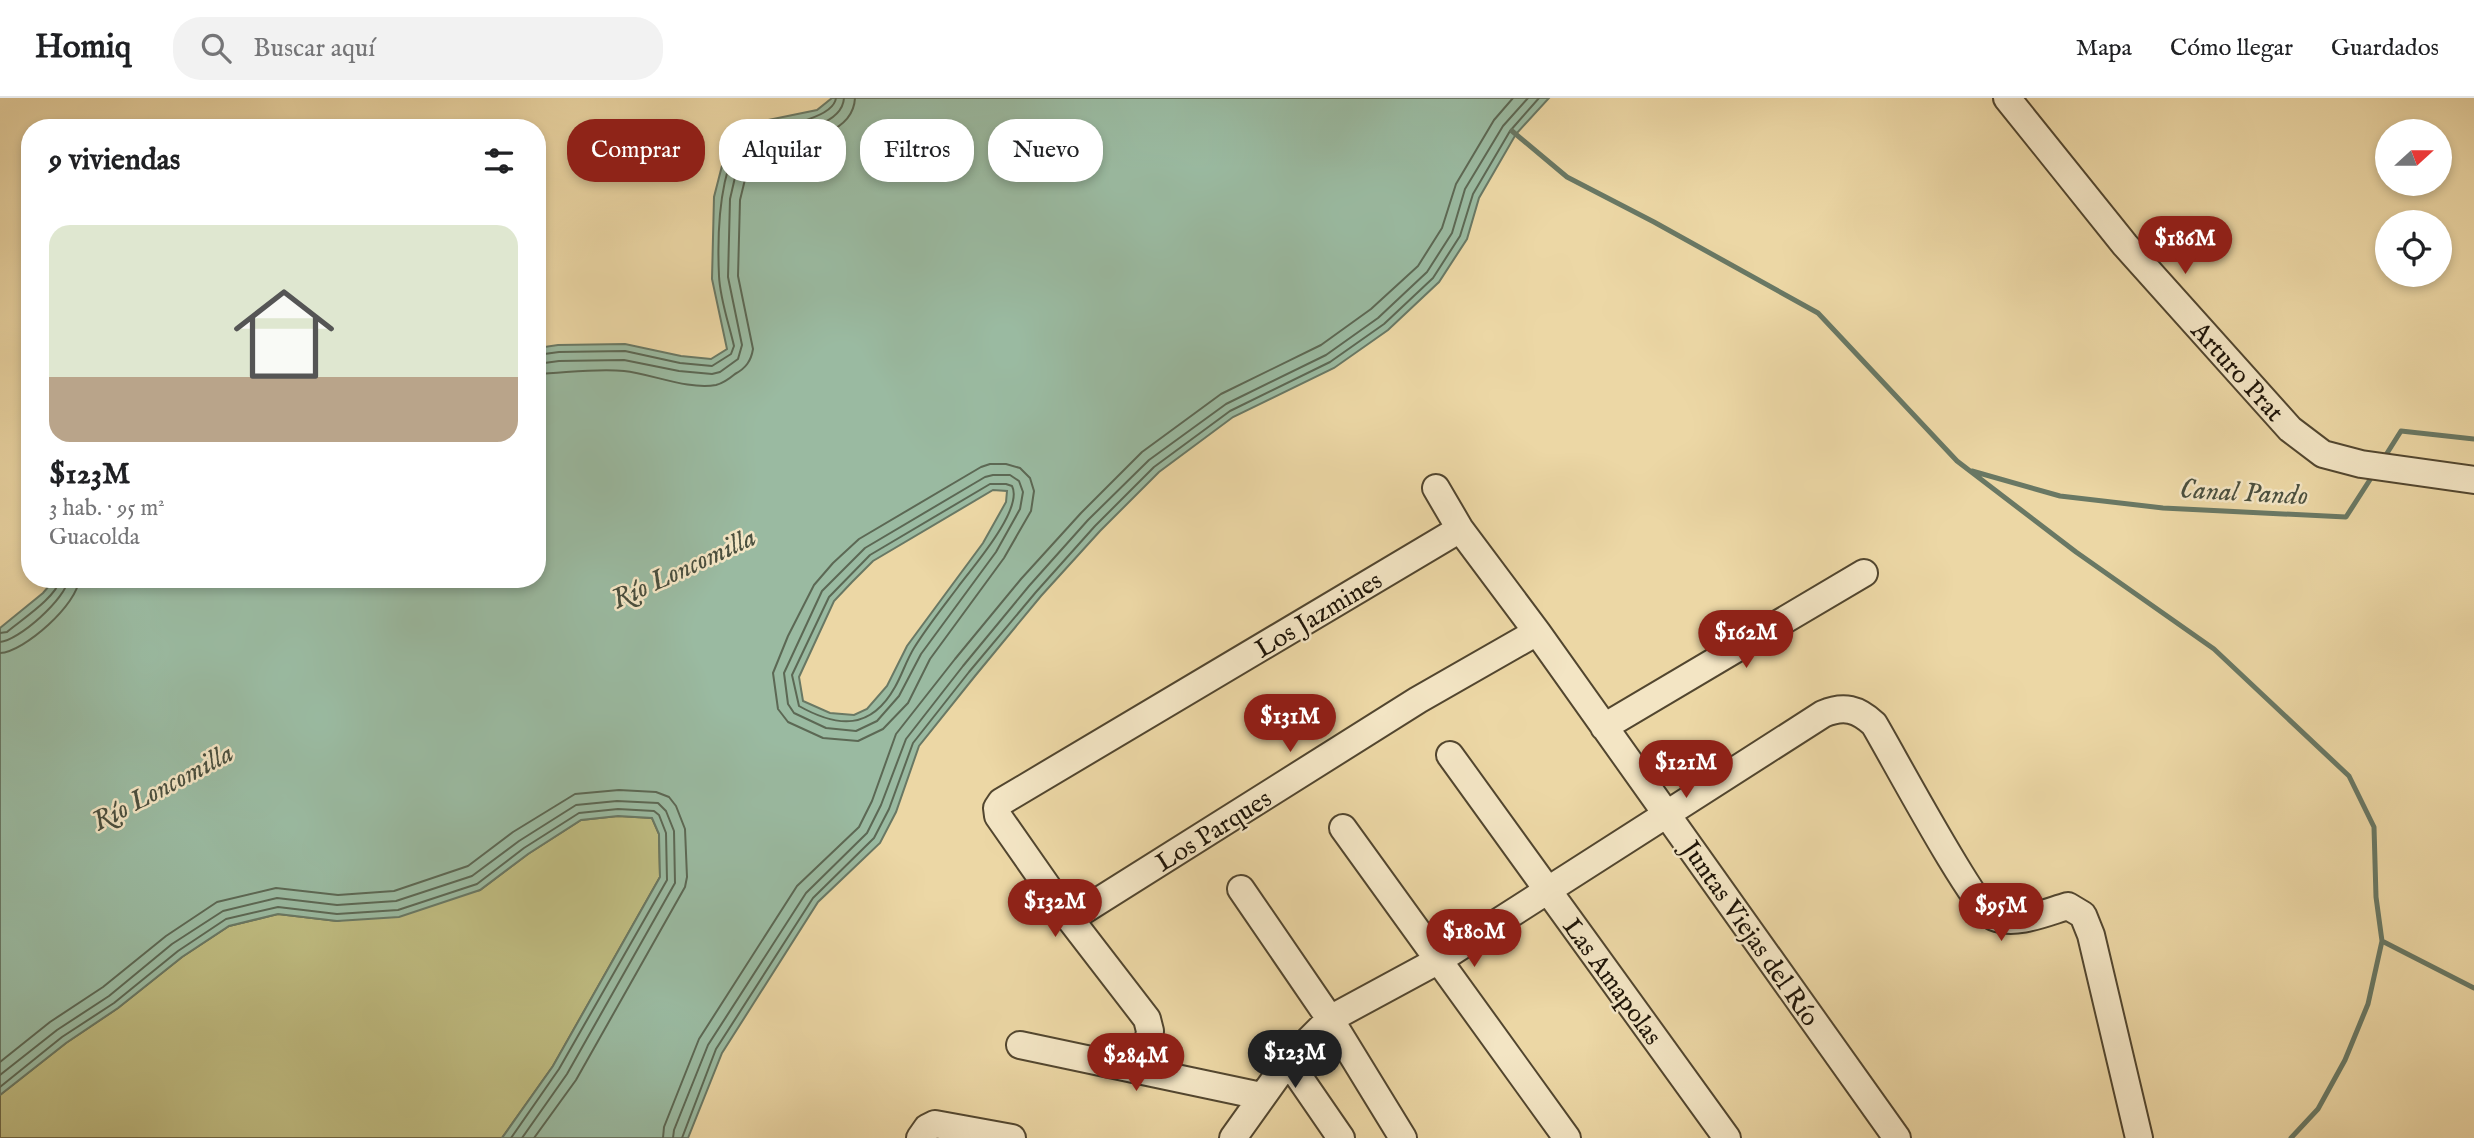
<!DOCTYPE html>
<html lang="es">
<head>
<meta charset="utf-8">
<style>
  :root { --surface:#fff; --page:#f2f2f2; --text:#202124; --muted:#757577; --line:#e0e0e0; --accent:#8f2418 }
  body { margin:0; font-family:"IM FELL English",serif; background:var(--page); color:var(--text); height:100vh; display:flex; flex-direction:column; font-size:26px; white-space:nowrap }
  * { box-sizing:border-box; margin:0 }
  p { font-size:23px; color:var(--muted) }
  .icon { flex:none; width:38px; height:38px; fill:none; stroke:currentColor; stroke-width:2; stroke-linecap:round; stroke-linejoin:round }
  .map { position:relative; flex:1; overflow:hidden }
  .side { position:absolute; left:21px; top:21px; width:525px; height:469px; display:flex; flex-direction:column; background:var(--surface); border-radius:28px; box-shadow:0 4px 10px #0003 }
  .side>* { flex:none }
  .hud { position:absolute; left:567px; top:21px; width:665px; height:63px; display:flex; gap:14px }
  .needle { width:46px; rotate:69deg }
  .controls { position:absolute; left:2375px; top:21px; display:grid; gap:14px }
  .controls a { display:grid; place-items:center; width:77px; height:77px; border-radius:50%; background:var(--surface); box-shadow:0 4px 10px #0003; font-size:35px }
  .price { position:absolute; translate:-50% -60px; padding:0 16px; border-radius:24px; background:var(--accent); color:#fff; font-size:23px; line-height:46px; filter:drop-shadow(0 2px 4px #0008) }
  .price::after { content:''; position:absolute; left:50%; top:42px; width:21px; height:16px; margin-left:-10px; background:inherit; clip-path:polygon(0 0,100% 0,50% 100%) }
  .price.current { background:#222; color:#fff }
  ul { padding:0; list-style:none }
  li { display:grid; align-content:center; gap:14px; height:371px; padding:0 28px }
  li span { display:grid; place-items:center; height:217px; border-radius:21px; color:#555 }
  li>.icon { margin-inline-start:auto }
  span .icon { width:126px; height:126px; fill:#fffc; stroke-width:1 }
  li b { font-size:30px }
  h2 { display:flex; justify-content:space-between; align-items:center; height:84px; padding:0 28px; font-size:30px }
  .chip { padding:0 24px; border-radius:28px; background:var(--surface); box-shadow:0 4px 10px #0003; font-size:24px; line-height:63px }
  .chip.current { background:var(--accent); color:#fff }
  header { display:flex; align-items:center; gap:42px; box-sizing:border-box; height:98px; padding:0 35px; background:var(--surface); border-bottom:2px solid var(--line) }
  header strong { font-size:33px }
  nav { display:flex; gap:38px; margin-inline-start:auto; font-size:24px }
  .search { width:490px; height:63px; background:var(--page); display:flex; align-items:center; gap:18px; box-sizing:border-box; padding:0 24px; border-radius:28px; color:var(--muted); font-size:26px }
  .map>svg:first-child { display:block }
  .green { fill:#bfbc81; stroke:#6f6844; stroke-width:2 }
  .water { fill:#9abaa1; stroke:#697864; stroke-width:2; fill-rule:evenodd }
  .lines { fill:none; stroke-linecap:round; stroke-linejoin:round }
  .shore { stroke:#5c6854; stroke-width:2 }
  .stream { stroke:#697864; stroke-width:5 }
  .minor-casing { stroke:#52462f; stroke-width:30 }
  .minor { stroke:#f3e5c4; stroke-width:26 }
  .labels { text-anchor:middle; stroke-width:5; stroke-linejoin:round; paint-order:stroke }
  .street-label { font-size:26px; fill:#1f1508; stroke:#f3e5c4 }
  .water-label { font-size:28px; font-style:italic; fill:#4a4f3e; stroke:#f3e5c4 }
</style>
</head>
<body>
<header>
<strong>Homiq</strong>
<div class="search"><svg class="icon" aria-label="search" viewBox="0 0 24 24"><circle cx="10" cy="10" r="6"/><path d="M15 15l6 6"/></svg>Buscar aquí</div>
<nav><a>Mapa</a><a>Cómo llegar</a><a>Guardados</a></nav>
</header>
<div class="map">
<svg width="2474" height="1040" viewBox="0 0 2474 1040">
  <rect width="100%" height="100%" fill="#ecd7a5"/>
  <filter id="stains"><feTurbulence type="fractalNoise" baseFrequency=".00286" numOctaves="4"/><feColorMatrix values="0 0 0 0 .2 0 0 0 0 .09 0 0 0 0 .02 0 0 0 .5 -.17"/></filter>
  <radialGradient id="worn" r=".72"><stop offset=".6" stop-color="#630" stop-opacity="0"/><stop offset="1" stop-color="#630" stop-opacity=".3"/></radialGradient>
  <path class="green" d="M618 718 652 720 659 736 660 779 553 968 502 1040H0V997L66 945 118 910 182 859 229 828 278 816 337 823 480 792 528 756 581 722Z"/>
  <path class="water" d="M832 0H1549L1516 36 1479 100 1467 141 1439 184 1388 232 1334 270 1233 319 1159 374 1100 433 1041 498 975 578 919 648 896 714 880 745 818 804 722 955 688 1040H502L553 968 660 779 659 736 652 720 618 718 581 722 528 756 480 792 399 819 337 823 278 816 229 828 182 859 118 910 66 945 0 997V530L43 495 55 481H537V250L558 247 625 246 681 258 711 261 727 251 712 181 714 99 725 56 739 28 817 12ZM993 392 1007 393 1006 404 983 445 907 548 887 588 867 611 854 617 830 615 803 603 799 579 834 503 852 484 873 463Z"/>
  <g class="lines">
    <path class="shore" d="M537 257 559 254 625 253 680 265 712 268 731 256 734 248C729 226 720 201 719 178 717 134 719 73 744 35 765 30 833 24 836 0
      M537 266 559 263 624 262 679 273 712 276 720 274 738 261 742 247 728 179 730 101 739 62 750 42C776 36 842 33 844 0
      M537 276C566 275 596 270 624 273 652 276 688 292 716 287 724 285 729 281 735 276 746 270 751 263 753 251L738 178 740 102 749 65 757 51C788 44 853 42 855 0
      M1006 366 1020 370 1030 380 1034 393 1031 413 1004 460 930 561 908 605 883 631 858 643 823 640 788 624 778 611 773 575 788 538 814 487 833 465 859 441 981 369 990 366Z
      M993 377H1010L1019 383 1023 394 1020 411 996 454 921 556 899 598 877 623 856 633 826 630 794 615 788 606 784 575 822 493 865 450 985 379Z
      M990 386H1006L1012 388C1024 411 972 470 958 489 943 509 927 529 914 550 906 563 902 577 895 589 871 632 838 630 799 608L792 577 829 499 870 457Z
      M0 535 7 534C21 522 57 499 60 481
      M0 544C18 543 67 500 68 481
      M0 555C24 554 78 506 79 481
      M0 964 50 924 103 889 166 838 217 804 276 790 338 797 394 793 468 768 513 734 575 696 619 692 656 694 669 699 676 708 685 731 687 779 685 789 576 982 534 1040
      M0 977 57 932 109 898 172 846 223 813 277 800 337 807 396 803 472 778 519 743 576 707 617 703 658 705 666 713 674 733 675 785 567 976 522 1040
      M0 989 62 939 114 905 178 853 226 821 278 809 337 816 398 812 477 786 524 750 579 715 618 711 654 713 659 717 666 735 667 782 559 971 511 1040
      M663 1040 664 1029 699 941 797 788 859 729 872 703 896 636 955 561 1021 481 1081 415 1142 354 1221 296 1321 247 1371 211 1418 168 1442 130 1456 86 1494 22 1513 0
      M673 1040 674 1032 708 947 806 795 867 735 881 707 906 641 963 568 1029 488 1088 422 1149 362 1226 306 1326 257 1378 220 1427 174 1452 135 1465 91 1503 28 1528 0
      M682 1040 716 951 813 800 874 740 889 711 913 645 969 574 1036 494 1095 428 1154 369 1230 313 1330 264 1384 226 1433 180 1460 138 1473 96 1510 33 1539 0"/>
    <path class="stream" d="M1512 33 1567 79 1654 124 1818 215 1957 363 2076 454 2214 551 2349 678 2374 729 2376 799 2382 843 2368 906 2345 962 2318 1011 2291 1040
      M2384 360 2401 333 2474 341
      M1972 373 2060 398 2163 410 2346 419 2373 377
      M2382 843 2474 890"/>
    <defs>
      <path id="minor" d="M2007 0 2125 147 2290 331 2323 356 2361 366 2474 382
        M1436 390 1460 431 1537 534 1897 1040
        M1604 629 1864 475
        M1450 657 1727 1040
        M1343 730 1567 1040
        M1241 791 1330 921 1403 1040
        M1070 821 1418 602 1537 534
        M1020 947 1261 998
        M1288 963 1341 1040
        M1143 973 1150 933 1147 921 1070 821 998 718 997 710 1001 704 1460 431
        M920 1040 927 1030 935 1026 1012 1040
        M1233 1040 1288 963 1330 921 1439 862 1823 616C1844 607 1858 611 1874 626 1892 656 1974 811 1994 819 2016 828 2047 814 2068 808L2083 817 2091 837 2139 1040"/>
    </defs>
    <use href="#minor" class="minor-casing"/>
    <use href="#minor" class="minor"/>
  </g>
  <g class="labels">
    <g class="street-label">
      <text transform="translate(2238 273) rotate(48)" y="9">Arturo Prat</text>
      <text transform="translate(1318 516) rotate(-31)" y="9">Los Jazmines</text>
      <text transform="translate(1213 732) rotate(-32)" y="9">Los Parques</text>
      <text transform="translate(1751 835) rotate(55)" y="9">Juntas Viejas del Río</text>
      <text transform="translate(1613 883) rotate(54)" y="9">Las Amapolas</text>
    </g>
    <g class="water-label">
      <text transform="translate(2244 393) rotate(3)" y="10">Canal Pando</text>
      <text transform="translate(683 469) rotate(-25)" y="10">Río Loncomilla</text>
      <text transform="translate(162 688) rotate(-28)" y="10">Río Loncomilla</text>
    </g>
  </g>
  <rect width="100%" height="100%" filter="url(#stains)"/>
  <rect width="100%" height="100%" fill="url(#worn)"/>
</svg>
<div class="controls">
<a><svg class="needle" viewBox="-14 -14 28 28"><path d="M0-13l5 13h-10z" fill="#e53935"/><path d="M0 13l5-13h-10z" fill="#757577"/></svg></a>
<a><svg class="icon" aria-label="locate" viewBox="0 0 24 24"><circle cx="12" cy="12" r="6"/><path d="M12 2v4M12 18v4M2 12h4M18 12h4"/></svg></a>
</div>
<b class="price" style="left:2185px;top:178px">$186M</b>
<b class="price" style="left:1746px;top:572px">$162M</b>
<b class="price" style="left:1290px;top:656px">$131M</b>
<b class="price" style="left:1686px;top:702px">$121M</b>
<b class="price" style="left:1055px;top:841px">$132M</b>
<b class="price" style="left:2001px;top:845px">$95M</b>
<b class="price" style="left:1474px;top:871px">$180M</b>
<b class="price current" style="left:1295px;top:992px">$123M</b>
<b class="price" style="left:1136px;top:995px">$284M</b>
<div class="hud">
<a class="chip current">Comprar</a>
<a class="chip">Alquilar</a>
<a class="chip">Filtros</a>
<a class="chip">Nuevo</a>
</div>
<section class="side">
<h2>9 viviendas<svg class="icon" aria-label="filters" viewBox="0 0 24 24"><path d="M4 7h16M4 17h16"/><circle cx="9" cy="7" r="2"/><circle cx="15" cy="17" r="2"/></svg></h2>
<ul>
<li><span style="background:linear-gradient(#dfe7d0 70%,#b9a48a 0)"><svg class="icon" aria-label="home" viewBox="0 0 24 24"><path d="M3 11l9-7 9 7M6 9v11h12V9"/></svg></span><div><b>$123M</b><p>3 hab. · 95 m²</p><p>Guacolda</p></div></li>
</ul>
</section>
</div>
</body>
</html>
